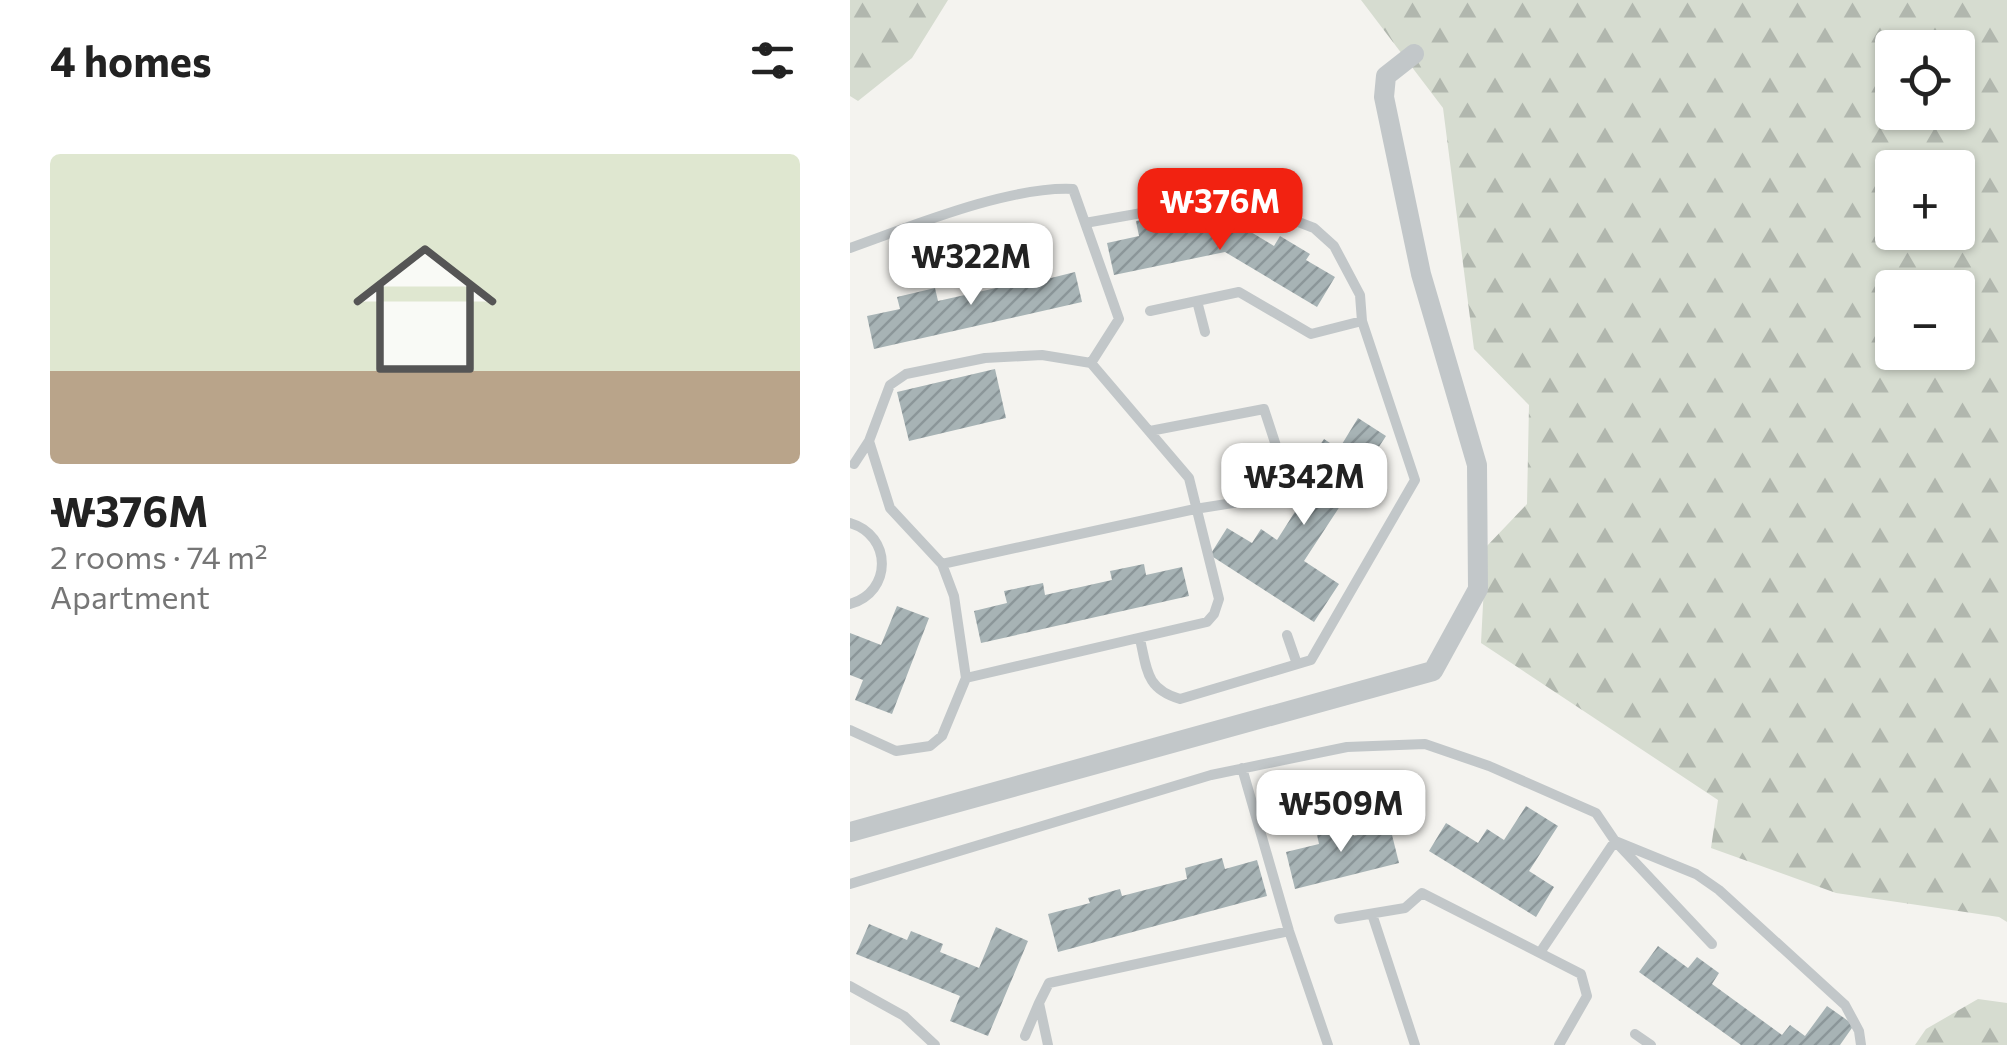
<!DOCTYPE html>
<html lang="en">
<head>
<meta charset="utf-8">
<style>
  :root { --surface:#fff; --page:#f2f2f2; --text:#222; --muted:#767676; --line:#e0e0e0; --accent:#f22211 }
  body { margin:0; font-family:Commissioner,sans-serif; background:var(--page); color:var(--text); height:100vh; display:flex; flex-direction:column; font-size:38px; white-space:nowrap }
  * { box-sizing:border-box; margin:0 }
  p { font-size:32px; color:var(--muted) }
  .icon { flex:none; width:55px; height:55px; fill:none; stroke:currentColor; stroke-width:2; stroke-linecap:round; stroke-linejoin:round }
  .map { position:relative; flex:1; overflow:hidden }
  .details { display:flex; flex-direction:column; background:var(--surface); width:850px }
  .details>* { flex:none }
  .fabs { position:absolute; left:1025px; top:30px; display:grid; gap:20px }
  .fabs a { display:grid; place-items:center; width:100px; height:100px; border-radius:10px; background:var(--surface); box-shadow:0 2px 8px #0004; font-size:50px }
  .price { position:absolute; translate:-50% -85px; padding:0 22px; border-radius:20px; background:#fff; color:#222; font-size:32px; line-height:65px; filter:drop-shadow(0 2px 5px #0008) }
  .price::after { content:''; position:absolute; left:50%; top:60px; width:30px; height:22px; margin-left:-15px; background:inherit; clip-path:polygon(0 0,100% 0,50% 100%) }
  .price.active { background:var(--accent); color:#fff }
  ul { padding:0; list-style:none }
  li { display:grid; align-content:center; gap:20px; height:530px; padding:0 50px }
  li+li { border-top:2px solid var(--line) }
  li span { display:grid; place-items:center; height:310px; border-radius:10px; color:#555 }
  li>.icon { margin-inline-start:auto }
  span .icon { width:180px; height:180px; fill:#fffc; stroke-width:1 }
  li b { font-size:42px }
  h2 { display:flex; justify-content:space-between; align-items:center; height:120px; padding:0 50px; font-size:42px }
  main { display:flex; flex:1; min-height:0 }
  .map>svg:first-child { display:block }
  .forest { fill:url(#forest-firs); fill-rule:evenodd }
  .building { fill:url(#building-hatch) }
  .lines { fill:none; stroke-linecap:round; stroke-linejoin:round }
  .service { stroke:#c2c7c9; stroke-width:10 }
  .minor { stroke:#c2c7c9; stroke-width:20 }
</style>
</head>
<body>
<main>
<section class="details">
<h2>4 homes<svg class="icon" aria-label="filters" viewBox="0 0 24 24"><path d="M4 7h16M4 17h16"/><circle cx="9" cy="7" r="2"/><circle cx="15" cy="17" r="2"/></svg></h2>
<ul>
<li><span style="background:linear-gradient(#dfe7d0 70%,#b9a48a 0)"><svg class="icon" aria-label="home" viewBox="0 0 24 24"><path d="M3 11l9-7 9 7M6 9v11h12V9"/></svg></span><div><b>₩376M</b><p>2 rooms · 74 m²</p><p>Apartment</p></div></li>
</ul>
</section>
<div class="map">
<svg width="1157" height="1045" viewBox="0 0 1157 1045">
  <defs>
    <pattern id="forest-firs" width="22" height="20" patternUnits="userSpaceOnUse" patternTransform="scale(2.5)"><rect width="22" height="20" fill="#d6dcd0"/><path d="M5 1l3.5 6h-7zM16 11l3.5 6h-7z" fill="#b1b7ae"/></pattern>
    <pattern id="building-hatch" width="6" height="6" patternUnits="userSpaceOnUse" patternTransform="scale(2.5)"><rect width="6" height="6" fill="#a7b3b5"/><path d="M-1 1l2-2M0 6l6-6M5 7l2-2" fill="none" stroke="#8b9699"/></pattern>
  </defs>
  <rect width="100%" height="100%" fill="#f4f3ef"/>
  <path class="forest" d="M0 0H98L62 58 8 101 0 96Z
    M511 0H1157V922L1149 917 986 893 861 848 868 800 631 643 636 547 677 504 679 405 624 349 593 108ZM1042 48H1108V112H1042ZM1042 168H1108V232H1042ZM1042 288H1108V352H1042Z
    M1128 999 1157 1003V1045H1065L1076 1029Z"/>
  <path class="building" d="M320 214 323 228 376 217 424 246 430 236 460 254 456 260 485 277 467 307 375 252 264 275 257 243 289 236 286 221Z
    M187 269 189 281 225 272 232 302 24 349 17 316 50 309 47 297 85 288 88 301 155 286 153 277Z
    M145 369 156 418 59 441 47 392Z
    M508 418 536 436 454 561 489 584 464 622 360 555 377 528 402 543 411 529 427 540 469 474 456 466 474 439 489 449Z
    M294 564 296 575 332 567 339 596 131 643 124 611 157 603 154 591 193 583 195 595 262 580 260 571Z
    M47 606 79 618 42 714 5 700 13 680 0 675V633L31 645Z
    M676 806 708 826 679 871 704 887 686 917 579 851 596 823 628 843 637 829 654 840Z
    M500 822 504 836 540 827 549 863 445 889 436 852 469 844 466 830Z
    M372 858 375 869 407 860 417 896 208 952 198 914 240 903 238 898 270 889 272 896 337 879 335 868Z
    M19 924 57 940 61 931 93 944 90 952 129 968 146 927 178 941 138 1036 100 1021 110 996 6 954Z
    M808 946 838 968 847 957 869 973 862 984 932 1035 940 1025 955 1036 977 1006 1004 1025 990 1045H891L789 972Z"/>
  <g class="lines">
    <path class="service" d="M235 223 383 197 464 228 484 246 510 295 512 321 565 480 461 660 330 699C296 689 297 670 290 639
      M0 248C62 226 159 186 223 189L269 319 241 363
      M347 301 355 332
      M300 311 389 292 461 334 512 321
      M4 464 19 441
      M0 523C42 535 43 592 0 604
      M92 564 345 509 402 500 427 483 430 458 414 409 300 431
      M437 635 447 664
      M0 730 46 751 80 746 92 736 116 678 104 596 92 564 40 508 19 441 40 385 56 374 135 358 192 355 241 363 339 478 369 599 364 614 357 622 116 678
      M392 768 439 931 478 1045
      M0 884 361 775 497 747 575 744 639 766 746 813 765 841 862 944
      M522 914 565 1045
      M489 919 555 908 572 893 731 974 737 996 709 1045
      M691 951 765 841 846 874 869 890 995 1005 1009 1031 1011 1045
      M0 986 54 1016 85 1045
      M785 1034 801 1045
      M175 1036 189 1003
      M198 1045 189 1003 199 983 439 931"/>
    <path class="minor" d="M0 832 583 671 628 589 627 465 571 274 534 97 536 76 564 54"/>
  </g>
</svg>
<div class="fabs">
<a><svg class="icon" aria-label="locate" viewBox="0 0 24 24"><circle cx="12" cy="12" r="6"/><path d="M12 2v4M12 18v4M2 12h4M18 12h4"/></svg></a>
<a>+</a>
<a>−</a>
</div>
<b class="price active" style="left:370px;top:253px">₩376M</b>
<b class="price" style="left:121px;top:308px">₩322M</b>
<b class="price" style="left:454px;top:528px">₩342M</b>
<b class="price" style="left:491px;top:855px">₩509M</b>
</div>
</main>
</body>
</html>
